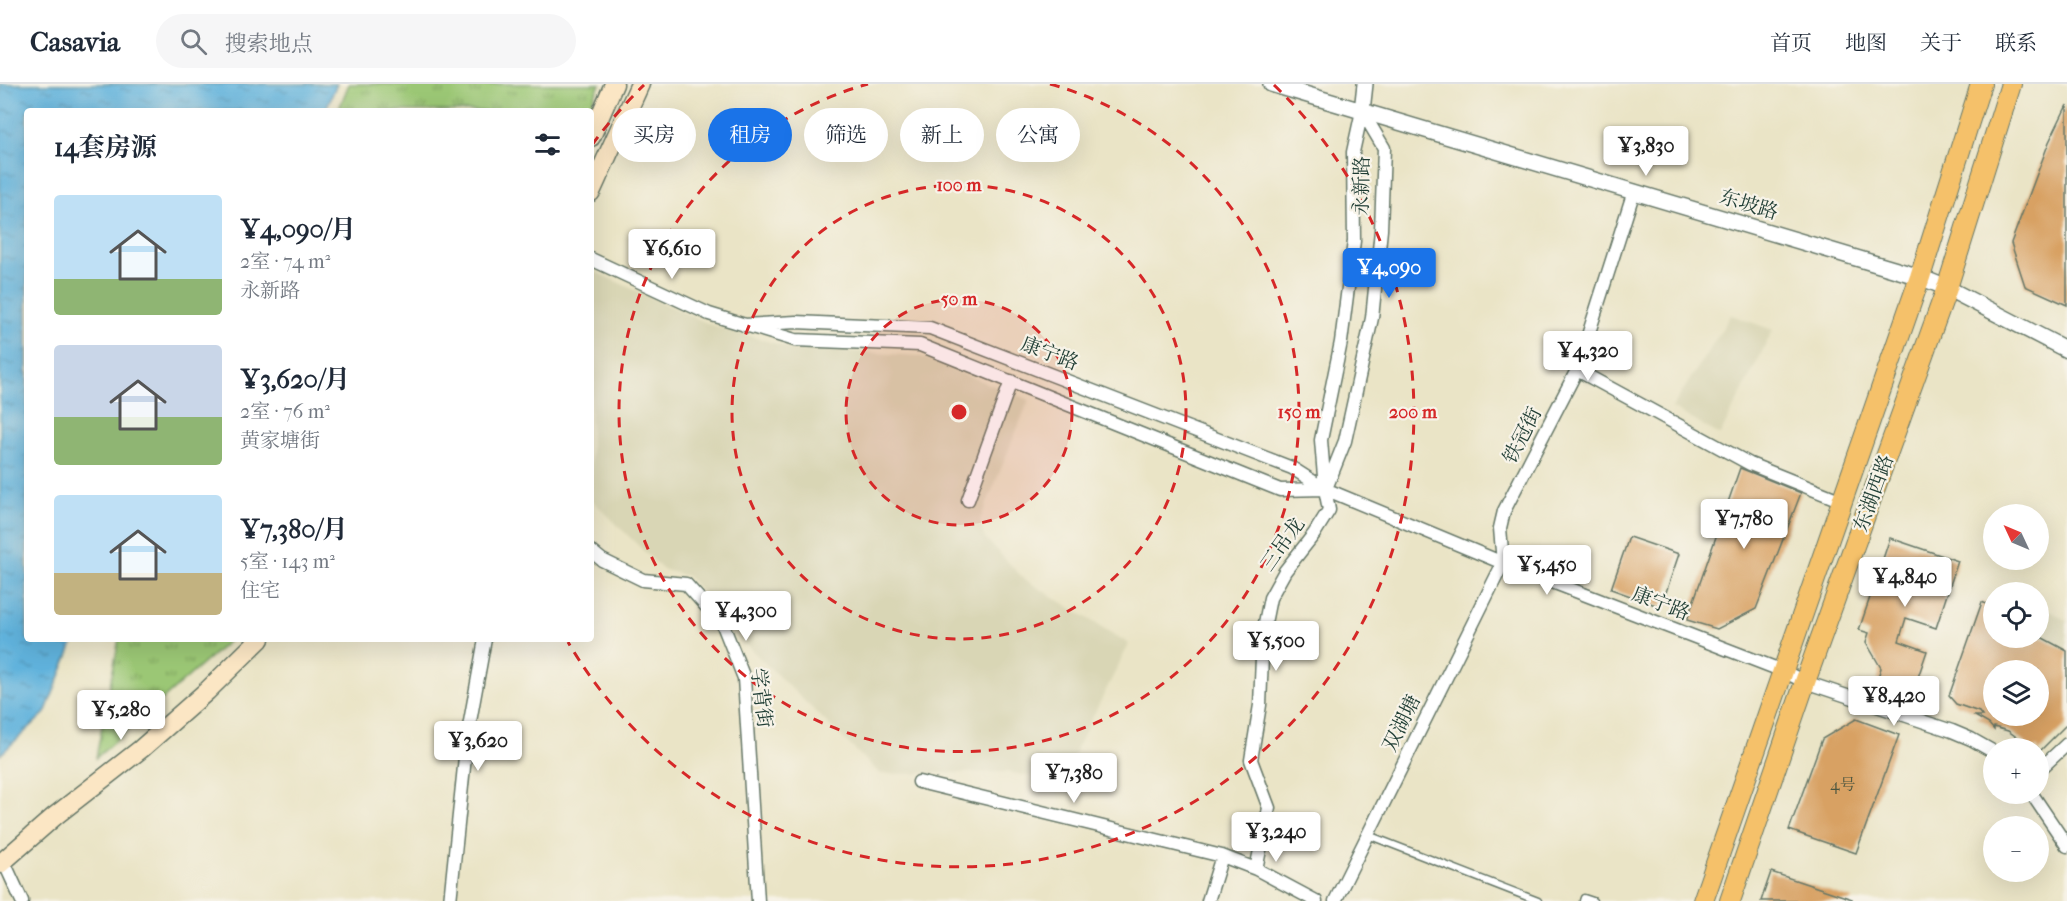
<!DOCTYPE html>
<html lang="zh">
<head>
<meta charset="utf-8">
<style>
  :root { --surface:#fff; --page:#f6f6f7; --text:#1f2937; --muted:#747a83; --line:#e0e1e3; --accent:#1a73e8 }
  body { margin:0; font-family:"IM FELL French Canon","Noto Serif SC",serif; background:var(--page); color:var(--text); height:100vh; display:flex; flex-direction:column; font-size:22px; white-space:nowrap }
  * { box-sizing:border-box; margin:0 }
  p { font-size:20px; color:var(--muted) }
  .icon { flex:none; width:33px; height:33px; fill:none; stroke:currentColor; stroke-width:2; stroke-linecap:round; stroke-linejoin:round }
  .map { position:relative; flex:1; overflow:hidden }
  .side { position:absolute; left:24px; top:24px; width:570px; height:534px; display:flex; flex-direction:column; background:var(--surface); border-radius:6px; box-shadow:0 6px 24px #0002 }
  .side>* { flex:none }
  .hud { position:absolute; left:612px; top:24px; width:570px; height:54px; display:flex; gap:12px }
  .needle { width:39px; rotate:314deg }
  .buttons { position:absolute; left:1983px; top:420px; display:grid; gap:12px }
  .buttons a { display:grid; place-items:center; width:66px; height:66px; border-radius:50%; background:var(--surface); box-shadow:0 6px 24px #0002; font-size:30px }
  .price { position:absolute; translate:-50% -51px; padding:0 14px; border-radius:6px; background:#fff; color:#222; font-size:20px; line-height:39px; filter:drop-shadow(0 2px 3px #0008) }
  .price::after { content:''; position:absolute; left:50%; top:36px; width:18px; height:14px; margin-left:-9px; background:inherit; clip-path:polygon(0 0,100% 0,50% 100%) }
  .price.active { background:var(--accent); color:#fff }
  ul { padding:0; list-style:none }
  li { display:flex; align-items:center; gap:18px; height:150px; padding:0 30px }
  li span { display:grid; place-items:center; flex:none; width:168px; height:120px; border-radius:6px; color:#555 }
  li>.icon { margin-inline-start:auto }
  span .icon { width:72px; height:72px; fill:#fffc; stroke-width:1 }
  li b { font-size:26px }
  h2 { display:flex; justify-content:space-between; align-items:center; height:72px; padding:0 30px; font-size:26px }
  .pill { padding:0 21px; border-radius:27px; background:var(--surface); box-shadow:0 6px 24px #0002; font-size:21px; line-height:54px }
  .pill.active { background:var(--accent); color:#fff }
  header { display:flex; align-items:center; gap:36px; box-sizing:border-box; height:84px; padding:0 30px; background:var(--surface); border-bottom:2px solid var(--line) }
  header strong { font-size:28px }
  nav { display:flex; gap:33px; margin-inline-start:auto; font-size:21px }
  .search { width:420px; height:54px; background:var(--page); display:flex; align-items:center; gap:15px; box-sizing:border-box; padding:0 21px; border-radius:33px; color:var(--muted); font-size:22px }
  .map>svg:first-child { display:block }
  .built { fill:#d9d6b5 }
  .park { fill:url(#park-tufts); stroke:#5d8254; stroke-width:1.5 }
  .water { fill:url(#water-ripples); stroke:#407888; stroke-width:1.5 }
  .building { fill:#d8a163; fill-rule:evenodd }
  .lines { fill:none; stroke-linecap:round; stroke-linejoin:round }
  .service-casing { stroke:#667767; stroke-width:9 }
  .minor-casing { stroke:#667767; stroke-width:15 }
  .tertiary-casing { stroke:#667767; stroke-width:18 }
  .secondary-casing { stroke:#667767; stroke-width:21 }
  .primary-casing { stroke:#667767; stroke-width:22 }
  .service { stroke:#fff; stroke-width:6 }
  .minor { stroke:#fff; stroke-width:12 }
  .tertiary { stroke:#fff; stroke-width:15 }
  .secondary { stroke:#fbe6c4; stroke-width:18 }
  .primary { stroke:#f5c16b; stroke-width:20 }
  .ring { fill:none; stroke:#d62828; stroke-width:3; stroke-dasharray:10 8 }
  .labels { text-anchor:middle; stroke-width:4.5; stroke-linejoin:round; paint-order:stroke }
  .number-label { font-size:16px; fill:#4d5640 }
  .street-label { font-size:20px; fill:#1f3d34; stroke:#f7f3e8 }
  .centre { fill:#d62828; stroke:#f7f3e8; stroke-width:3 }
  .ring-label { font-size:18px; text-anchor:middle; font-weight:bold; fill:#d62828; stroke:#f7f3e8; stroke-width:4.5; stroke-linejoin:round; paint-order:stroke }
</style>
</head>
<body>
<header>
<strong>Casavia</strong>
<div class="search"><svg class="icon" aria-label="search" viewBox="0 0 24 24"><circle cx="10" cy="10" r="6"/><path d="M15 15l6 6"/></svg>搜索地点</div>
<nav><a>首页</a><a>地图</a><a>关于</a><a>联系</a></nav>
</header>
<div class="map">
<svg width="2067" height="817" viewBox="0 0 2067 817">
  <defs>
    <pattern id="park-tufts" width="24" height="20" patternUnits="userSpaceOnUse" patternTransform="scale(1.5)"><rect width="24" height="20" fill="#9bc774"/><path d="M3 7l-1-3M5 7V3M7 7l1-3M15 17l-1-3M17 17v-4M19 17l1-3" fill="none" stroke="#7ea360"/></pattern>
    <pattern id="water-ripples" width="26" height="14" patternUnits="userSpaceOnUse" patternTransform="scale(1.5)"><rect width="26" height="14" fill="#61b2dc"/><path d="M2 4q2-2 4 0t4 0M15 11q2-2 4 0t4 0" fill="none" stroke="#4f92b3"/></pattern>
  </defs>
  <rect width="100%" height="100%" fill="#f7f3e8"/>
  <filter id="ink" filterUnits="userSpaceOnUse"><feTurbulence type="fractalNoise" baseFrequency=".0167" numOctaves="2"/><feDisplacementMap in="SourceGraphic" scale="12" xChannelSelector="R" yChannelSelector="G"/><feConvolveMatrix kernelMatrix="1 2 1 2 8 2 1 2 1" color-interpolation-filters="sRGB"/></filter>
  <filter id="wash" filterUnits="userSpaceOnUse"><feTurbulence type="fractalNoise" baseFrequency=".008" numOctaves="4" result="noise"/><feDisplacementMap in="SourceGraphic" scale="24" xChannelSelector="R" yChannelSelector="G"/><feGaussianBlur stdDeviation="1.35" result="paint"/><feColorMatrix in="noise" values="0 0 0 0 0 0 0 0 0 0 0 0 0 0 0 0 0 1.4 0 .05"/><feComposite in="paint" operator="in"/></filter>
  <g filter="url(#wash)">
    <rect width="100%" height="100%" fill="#eae4c6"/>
    <path class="built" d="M591 186 709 240 787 263 919 272 1029 316 980 436 984 453 1024 495 1129 560 1060 698 1008 688 880 690 738 553 728 537 687 492 662 485 591 415Z
      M1731 231 1773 246 1720 351 1672 324Z
      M2039 520 2067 537V586L2011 554H2038Z"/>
    <path class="park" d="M349 0H600L588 27H338Z
      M119 555H231L96 674Z"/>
    <path class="water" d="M0 0H337L325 27H27V555H75L45 629 0 671Z"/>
    <g id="blocks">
      <path class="building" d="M2067 21V221L2025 202 2011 159 2049 58Z
        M1740 384 1801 409 1756 525 1717 545 1687 536Z
        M1629 453 1679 470 1661 523 1611 505Z
        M1890 454 1958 477 1936 544 1906 534 1899 557 1927 567 1913 608 1877 596 1881 584 1866 558 1869 549 1859 546Z
        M1982 518 1994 524V554H2043L2067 567V640L2038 669V664H2032L2008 647 1994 643V646L1989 640 1975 632H1982L1979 628 1956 620 1949 612ZM1994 586H2038V632H1994Z
        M1856 635 1899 651 1856 769 1789 746 1822 655Z
        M1771 788 1852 815 1851 817H1761Z"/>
    </g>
  </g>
  <g filter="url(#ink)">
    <use href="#blocks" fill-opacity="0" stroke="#667767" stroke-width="1.5"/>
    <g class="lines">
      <defs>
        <path id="service" d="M1368 751 1538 817
          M1583 817 1584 814 1593 817"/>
        <path id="minor" d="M591 175 709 230 795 256 920 261 1280 406 1325 405
          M744 241 796 238 930 244 1292 384 1325 405 1503 479 1783 587 1805 598 1952 647 1971 655 1994 668
          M1577 286 1750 380 1842 417
          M1327 402 1345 357 1372 234 1381 146 1384 64 1362 27
          M968 416 1011 297
          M591 467 602 476 643 496 686 500 723 541 744 594 758 817
          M2038 687 2067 660
          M919 698 1222 772 1256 785 1316 817
          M2032 710 2067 762
          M4 778 22 817
          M1256 785 1269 724 1251 676 1260 621 1263 549 1270 514 1285 487 1314 450 1329 426 1325 405 1321 356 1341 258 1354 157 1353 68 1362 27
          M450 817 467 654 485 555
          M1208 817 1222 772
          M1335 817 1503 479 1500 444 1504 427 1577 286 1634 107"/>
        <path id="tertiary" d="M1271 0 1920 193 1947 204 2067 266
          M1362 27 1365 0"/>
        <path id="secondary" d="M591 53 614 0
          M591 108 640 0
          M0 780 55 732 141 665 207 607 260 555"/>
        <path id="primary" d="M1703 817 1920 193 1981 0
          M1730 817 1805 598 1947 204 2011 0"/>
      </defs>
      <use href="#service" class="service-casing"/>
      <use href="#minor" class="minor-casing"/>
      <use href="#tertiary" class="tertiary-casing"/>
      <use href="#secondary" class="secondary-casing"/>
      <use href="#primary" class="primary-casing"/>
      <use href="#service" class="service"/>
      <use href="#minor" class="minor"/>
      <use href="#tertiary" class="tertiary"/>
      <use href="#secondary" class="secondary"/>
      <use href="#primary" class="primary"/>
    </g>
  </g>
  <circle cx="959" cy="328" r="113" fill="#d62828" fill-opacity=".12"/>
  <g class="ring">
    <circle cx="959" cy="328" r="113"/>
    <circle cx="959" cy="328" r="227"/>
    <path d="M1050 0A340 340 0 1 1 868 0"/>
    <path d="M592 61A454 454 0 0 1 644 1M1274 1A454 454 0 1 1 568 558"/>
  </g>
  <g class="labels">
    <g class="number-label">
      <text x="1843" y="706">4号</text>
    </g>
    <g class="street-label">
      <text transform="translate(1361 102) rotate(-89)" y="7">永新路</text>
      <text transform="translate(1749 120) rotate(17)" y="7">东坡路</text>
      <text transform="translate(1050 269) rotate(21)" y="7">康宁路</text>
      <text transform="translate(1522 351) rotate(-63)" y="7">铁冠街</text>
      <text transform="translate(1873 409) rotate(-70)" y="7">东湖西路</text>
      <text transform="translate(1282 460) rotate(-55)" y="7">三吊龙</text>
      <text transform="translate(1661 519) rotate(21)" y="7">康宁路</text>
      <text transform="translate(762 614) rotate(83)" y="7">学背街</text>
      <text transform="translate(1401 639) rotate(-64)" y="7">双湖塘</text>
    </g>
  </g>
  <circle cx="959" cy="328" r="9" class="centre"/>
  <g class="ring-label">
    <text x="959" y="107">100 m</text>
    <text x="959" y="221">50 m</text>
    <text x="1299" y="334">150 m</text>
    <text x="1413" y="334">200 m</text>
  </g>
</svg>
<div class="buttons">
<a><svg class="needle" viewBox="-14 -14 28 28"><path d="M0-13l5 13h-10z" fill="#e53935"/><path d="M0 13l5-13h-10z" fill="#747a83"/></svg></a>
<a><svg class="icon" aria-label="locate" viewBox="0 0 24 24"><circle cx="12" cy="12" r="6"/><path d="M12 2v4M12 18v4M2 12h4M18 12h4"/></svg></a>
<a><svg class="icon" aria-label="layers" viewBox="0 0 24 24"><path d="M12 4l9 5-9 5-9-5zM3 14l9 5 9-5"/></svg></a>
<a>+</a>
<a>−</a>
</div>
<b class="price" style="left:1646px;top:93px">¥3,830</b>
<b class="price" style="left:672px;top:196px">¥6,610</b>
<b class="price active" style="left:1389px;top:215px">¥4,090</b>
<b class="price" style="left:1588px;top:298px">¥4,320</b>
<b class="price" style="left:1744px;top:466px">¥7,780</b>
<b class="price" style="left:1547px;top:512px">¥5,450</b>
<b class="price" style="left:1905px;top:524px">¥4,840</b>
<b class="price" style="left:746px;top:558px">¥4,300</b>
<b class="price" style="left:1276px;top:588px">¥5,500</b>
<b class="price" style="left:1894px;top:643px">¥8,420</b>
<b class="price" style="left:121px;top:657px">¥5,280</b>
<b class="price" style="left:478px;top:688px">¥3,620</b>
<b class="price" style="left:1074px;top:720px">¥7,380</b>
<b class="price" style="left:1276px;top:779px">¥3,240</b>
<div class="hud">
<a class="pill">买房</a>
<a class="pill active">租房</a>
<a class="pill">筛选</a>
<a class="pill">新上</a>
<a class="pill">公寓</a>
</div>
<section class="side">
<h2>14套房源<svg class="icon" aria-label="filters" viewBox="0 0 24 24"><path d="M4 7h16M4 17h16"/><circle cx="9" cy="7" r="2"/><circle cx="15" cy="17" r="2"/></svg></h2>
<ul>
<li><span style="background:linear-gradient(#bfe0f5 70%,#8fb573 0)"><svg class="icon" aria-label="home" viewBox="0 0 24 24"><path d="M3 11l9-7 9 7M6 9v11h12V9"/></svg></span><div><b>¥4,090/月</b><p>2室 · 74 m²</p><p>永新路</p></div></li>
<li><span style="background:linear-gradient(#c9d6e8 60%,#8fb573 0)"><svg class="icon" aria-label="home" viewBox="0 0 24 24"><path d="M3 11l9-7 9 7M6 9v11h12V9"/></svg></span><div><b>¥3,620/月</b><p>2室 · 76 m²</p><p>黄家塘街</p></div></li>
<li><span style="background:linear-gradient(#bfe0f5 65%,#c2b280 0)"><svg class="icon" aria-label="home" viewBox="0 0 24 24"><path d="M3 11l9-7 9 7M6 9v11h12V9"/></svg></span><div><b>¥7,380/月</b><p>5室 · 143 m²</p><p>住宅</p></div></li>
</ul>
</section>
</div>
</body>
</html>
